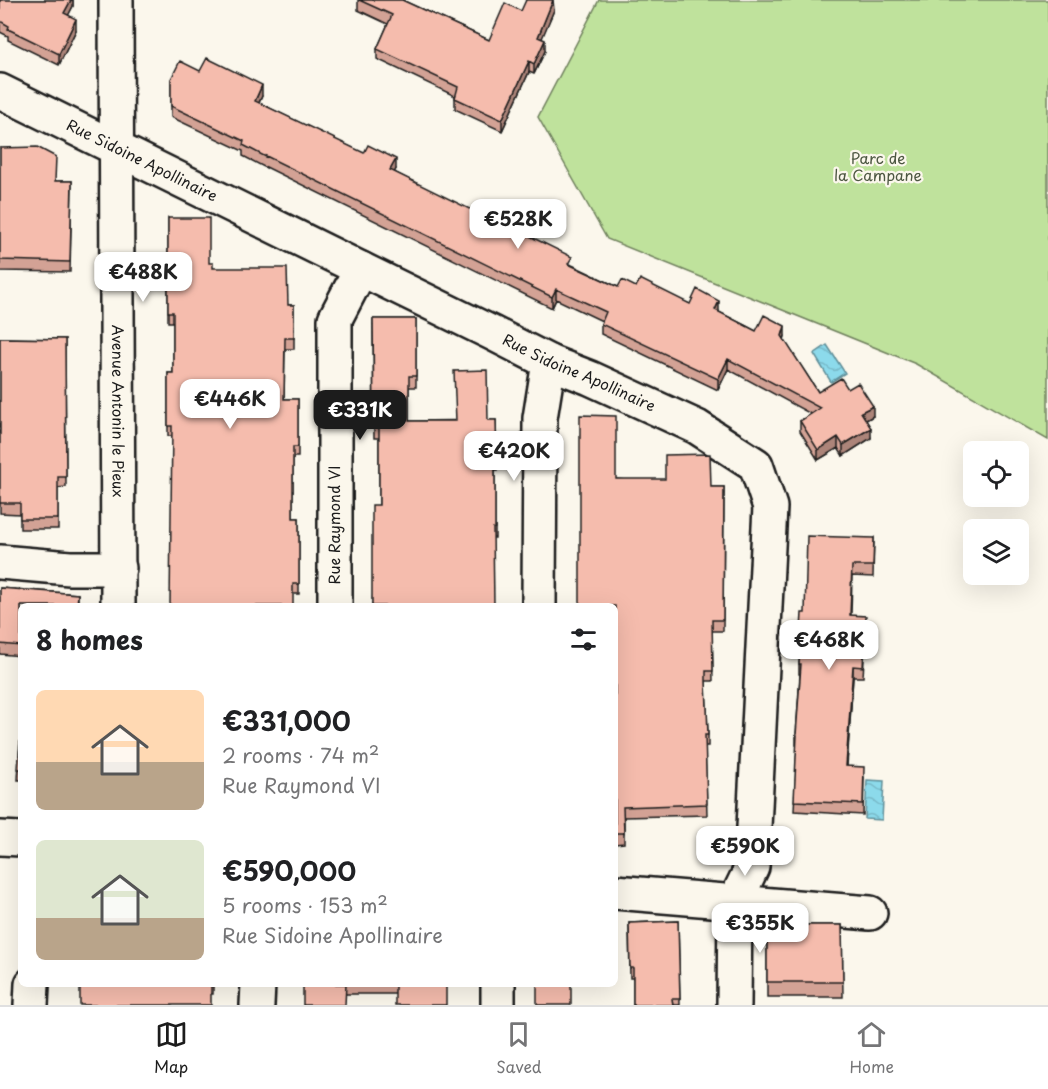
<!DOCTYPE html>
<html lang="en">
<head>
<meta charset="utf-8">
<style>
  :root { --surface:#fff; --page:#f2f2f2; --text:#202124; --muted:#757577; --line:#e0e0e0; --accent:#1c1c1c }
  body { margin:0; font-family:"Playpen Sans",sans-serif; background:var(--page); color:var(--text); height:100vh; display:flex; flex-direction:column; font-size:22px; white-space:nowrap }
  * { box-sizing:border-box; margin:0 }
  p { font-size:20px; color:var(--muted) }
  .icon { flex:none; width:33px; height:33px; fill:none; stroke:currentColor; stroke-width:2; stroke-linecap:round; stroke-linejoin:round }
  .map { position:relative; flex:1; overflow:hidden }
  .sheet { position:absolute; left:18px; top:603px; width:600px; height:384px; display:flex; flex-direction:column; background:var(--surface); border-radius:9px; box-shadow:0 6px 24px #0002 }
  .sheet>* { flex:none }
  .fabs { position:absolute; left:963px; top:441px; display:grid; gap:12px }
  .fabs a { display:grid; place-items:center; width:66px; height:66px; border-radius:9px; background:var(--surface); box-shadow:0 6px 24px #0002; font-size:30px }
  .price { position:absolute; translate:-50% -51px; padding:0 14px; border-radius:12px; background:#fff; color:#222; font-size:20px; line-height:39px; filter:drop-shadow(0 2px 3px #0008) }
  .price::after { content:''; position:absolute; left:50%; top:36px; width:18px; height:14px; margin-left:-9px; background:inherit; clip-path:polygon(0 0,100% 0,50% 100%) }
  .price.selected { background:var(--accent); color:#fff }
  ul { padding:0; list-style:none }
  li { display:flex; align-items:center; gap:18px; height:150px; padding:0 18px }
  li span { display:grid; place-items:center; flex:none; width:168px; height:120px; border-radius:9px; color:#555 }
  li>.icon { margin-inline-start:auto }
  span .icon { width:72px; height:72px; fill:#fffc; stroke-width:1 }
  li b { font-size:26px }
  h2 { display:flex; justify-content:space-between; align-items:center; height:72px; padding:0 18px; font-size:26px }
  .menu { display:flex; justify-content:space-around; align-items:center; height:84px; border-top:2px solid var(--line); background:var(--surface); font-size:16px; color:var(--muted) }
  .menu a { display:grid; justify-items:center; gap:3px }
  .menu .selected { color:var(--accent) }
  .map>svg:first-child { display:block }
  .park { fill:#bfe29c; stroke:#6e7f5c; stroke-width:1.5 }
  .water { fill:url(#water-waves); stroke:#5f8e98; stroke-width:1.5 }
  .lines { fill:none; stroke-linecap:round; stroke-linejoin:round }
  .minor-casing { stroke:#1c1c1c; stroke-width:38 }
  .minor { stroke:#fbf7ec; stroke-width:33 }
  .wall { fill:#d3a295; stroke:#1c1c1c; stroke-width:1.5 }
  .shaded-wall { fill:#ac8479; stroke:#1c1c1c; stroke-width:1.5 }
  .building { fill:#f5bcad; stroke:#1c1c1c; stroke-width:1.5 }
  .labels { text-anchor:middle; stroke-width:4.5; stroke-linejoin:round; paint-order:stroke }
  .park-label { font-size:15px; fill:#4d5742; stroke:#fbf7ec }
  .street-label { font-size:15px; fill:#1c1c1c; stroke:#fbf7ec }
</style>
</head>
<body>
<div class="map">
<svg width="1048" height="1005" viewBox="0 0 1048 1005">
  <defs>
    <pattern id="water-waves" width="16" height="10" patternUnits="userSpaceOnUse" patternTransform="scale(1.5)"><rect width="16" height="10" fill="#8cdaeb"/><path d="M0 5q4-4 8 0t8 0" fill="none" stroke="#78bac9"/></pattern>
  </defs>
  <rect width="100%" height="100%" fill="#fbf7ec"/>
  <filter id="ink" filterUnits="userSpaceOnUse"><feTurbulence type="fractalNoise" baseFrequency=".0167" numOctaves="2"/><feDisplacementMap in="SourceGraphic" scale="12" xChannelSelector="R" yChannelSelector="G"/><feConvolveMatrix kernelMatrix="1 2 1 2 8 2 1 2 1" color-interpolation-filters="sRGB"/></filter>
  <g filter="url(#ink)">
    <path class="park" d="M599 0H1048V440L916 364 607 239 538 117Z"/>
    <path class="water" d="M827 345 845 373 831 382 814 354Z
      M867 780 884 781 882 820 865 819Z"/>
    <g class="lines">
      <defs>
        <g id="minor">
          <path id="s1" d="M116 0 118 606"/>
          <path id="s2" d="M0 91 361 269 492 333 549 362 590 378 697 427 756 465 770 507 752 867 735 902 734 1005"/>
          <path d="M0 562 70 568H119"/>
          <path d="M335 606V319L361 269"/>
          <path d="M539 606 540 418 549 362"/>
          <path d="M0 838 21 839"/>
          <path d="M615 892 870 913"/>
          <path d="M31 1005 32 984"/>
          <path d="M257 1005 258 984"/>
          <path d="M498 1005V984"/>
        </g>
      </defs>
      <use href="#minor" class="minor-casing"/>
      <use href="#minor" class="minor"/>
    </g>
    <path class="wall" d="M0 0H73V6L68 15 76 30 59 65 8 40V36L0 32Z
      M358 0H404V1L489 40 521 11 554 10 541 39 545 51 534 74 529 72 502 131 455 109V96L377 59V49L388 24 358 10Z
      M200 71 262 96 259 103 396 169 394 172 572 265 618 287H636L690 304 719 311V312L756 331 785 336 784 340 818 392 848 389 873 416 866 420 871 438 843 456 838 448 818 460 800 431V421L811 414 728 369 718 390 601 334V324L602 321 556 299 552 308 266 167V168L243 156V151L171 117V79Z
      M0 148 56 181H72L70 272 0 271Z
      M168 218 213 268 288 305H294V349H285L284 399H298V457H293V518H299V594H293L172 436H168V373H173V322H168Z
      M373 319H416V387H409V421L496 420 497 470H495V538H493L372 606 379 505V438H374Z
      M0 338 65 339 66 487 58 488V529H20V514L0 513Z
      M616 479 711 487H724L723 631H712L713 681H706V686L708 735V746H705L707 815 624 817V843L615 844Z
      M874 538 873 577 852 576 851 615 866 627 863 677H853L847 766 864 777 863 815 794 811 797 745H796V735L800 674H799V664L805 613Z
      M0 588 78 594V606H21V656L0 654Z
      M21 726V780H18Z
      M678 921 680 1005H633V978H630L629 923Z
      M767 925H842L843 997H767Z
      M80 984H213V994H211Z
      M303 984H446L395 994H346Z"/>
    <path class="shaded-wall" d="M71 0H73V6L64 24V13Z
      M553 0 554 10 538 48V37Z
      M76 19V30L59 65V54Z
      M545 40V51L534 74V64Z
      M529 61V72L502 131V120Z
      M262 85V96L255 111V101Z
      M396 159V169L390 181V170Z
      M556 289V299L552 308V297Z
      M719 301V311L715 321V310Z
      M785 326V336L782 347V336Z
      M728 359V369L718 390V379Z
      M873 406V416L861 423V412Z
      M871 428V438L843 456V445Z
      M838 437V448L818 460V450Z
      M853 666V677L846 776V766Z"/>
    <path class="building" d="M0 0H71L64 13 76 19 59 54 8 29 9 26 0 21Z
      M359 0H402L489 40 505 3 521 11 526 0H553L538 37 545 40 534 64 529 61 502 120 455 98 458 87 377 49 392 15Z
      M207 58 262 85 255 101 364 153 368 145 396 159 390 170 492 220 493 218 572 257 568 264 618 287 622 280 636 287 640 279 690 304 697 289 719 301 715 310 756 331 764 315 785 326 782 336 818 392 841 378 848 389 858 383 873 406 861 412 871 428 843 445 838 437 818 450 800 421 820 408 728 359 718 379 601 324 606 312 556 289 552 297 266 156V157L243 145 244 141 171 106V79L180 61 200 71Z
      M37 147 56 157 55 181H72L70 262 0 260V148Z
      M168 218H209V263H213V268H287L288 305H294V338H285L284 399H298V447H293V518H299V584H293V606H170L172 426H168V373H173V312H168Z
      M373 319H416V376H409V421H456L454 371 487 370 488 420H496L497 460H495V528H493L494 606H504H372V505H379V428H374Z
      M0 338 65 339 66 477H58V519H20V503H0Z
      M580 415 616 416V479H665V455L710 454 711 487H724L723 620H712L713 671H706V681L708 735H705L707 804 623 807 624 833H615V606H580Z
      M807 536 874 538 873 566H852L850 615 866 616 863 667 853 666 846 766 864 767 863 804 794 801 797 735H796L801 664H799L802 613H805Z
      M0 588 78 594 77 606H21V646L0 644Z
      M21 726V769H18Z
      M678 921 680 999H672L673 1005H633V968H630L629 923Z
      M767 925H842L843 982H767Z
      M80 984H211V1005H80Z
      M303 984H346L345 1005H303Z
      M395 984H446V1005H395Z
      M537 984H571V1005H537Z"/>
  </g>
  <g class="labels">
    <g class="park-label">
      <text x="878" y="164">Parc de<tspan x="878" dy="17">la Campane</tspan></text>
    </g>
    <g class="street-label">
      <text dy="5" stroke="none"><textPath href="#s2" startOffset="158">Rue Sidoine Apollinaire</textPath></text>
      <text dy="5" stroke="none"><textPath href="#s2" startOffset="644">Rue Sidoine Apollinaire</textPath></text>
      <text dy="5" stroke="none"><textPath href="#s1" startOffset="411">Avenue Antonin le Pieux</textPath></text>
      <text transform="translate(335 525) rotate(-90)" y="5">Rue Raymond VI</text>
    </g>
  </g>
</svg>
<div class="fabs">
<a><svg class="icon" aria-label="locate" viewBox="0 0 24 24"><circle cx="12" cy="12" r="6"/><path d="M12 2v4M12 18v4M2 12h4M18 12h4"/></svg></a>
<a><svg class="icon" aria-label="layers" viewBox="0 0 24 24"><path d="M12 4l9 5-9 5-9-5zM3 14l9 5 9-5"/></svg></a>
</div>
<b class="price" style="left:518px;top:250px">€528K</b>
<b class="price" style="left:143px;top:303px">€488K</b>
<b class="price" style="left:230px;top:430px">€446K</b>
<b class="price selected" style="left:360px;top:441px">€331K</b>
<b class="price" style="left:514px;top:482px">€420K</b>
<b class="price" style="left:829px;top:671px">€468K</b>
<b class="price" style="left:745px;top:877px">€590K</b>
<b class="price" style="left:760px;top:954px">€355K</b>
<section class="sheet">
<h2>8 homes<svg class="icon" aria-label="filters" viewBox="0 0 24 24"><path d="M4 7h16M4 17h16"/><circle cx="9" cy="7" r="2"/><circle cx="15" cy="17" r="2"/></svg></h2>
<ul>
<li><span style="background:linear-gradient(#ffd9b3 60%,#b9a48a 0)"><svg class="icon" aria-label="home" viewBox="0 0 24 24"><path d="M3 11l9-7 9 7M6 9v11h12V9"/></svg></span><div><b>€331,000</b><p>2 rooms · 74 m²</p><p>Rue Raymond VI</p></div></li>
<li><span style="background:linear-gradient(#dfe7d0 65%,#b9a48a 0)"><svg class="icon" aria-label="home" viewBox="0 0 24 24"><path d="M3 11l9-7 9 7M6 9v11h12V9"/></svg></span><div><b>€590,000</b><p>5 rooms · 153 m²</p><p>Rue Sidoine Apollinaire</p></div></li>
</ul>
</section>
</div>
<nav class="menu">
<a class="selected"><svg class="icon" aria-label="map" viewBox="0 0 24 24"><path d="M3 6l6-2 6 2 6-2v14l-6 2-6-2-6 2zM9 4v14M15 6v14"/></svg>Map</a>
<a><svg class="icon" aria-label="saved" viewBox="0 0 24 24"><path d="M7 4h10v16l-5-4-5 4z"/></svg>Saved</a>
<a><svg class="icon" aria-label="home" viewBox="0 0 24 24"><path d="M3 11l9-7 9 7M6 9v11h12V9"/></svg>Home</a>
</nav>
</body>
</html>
